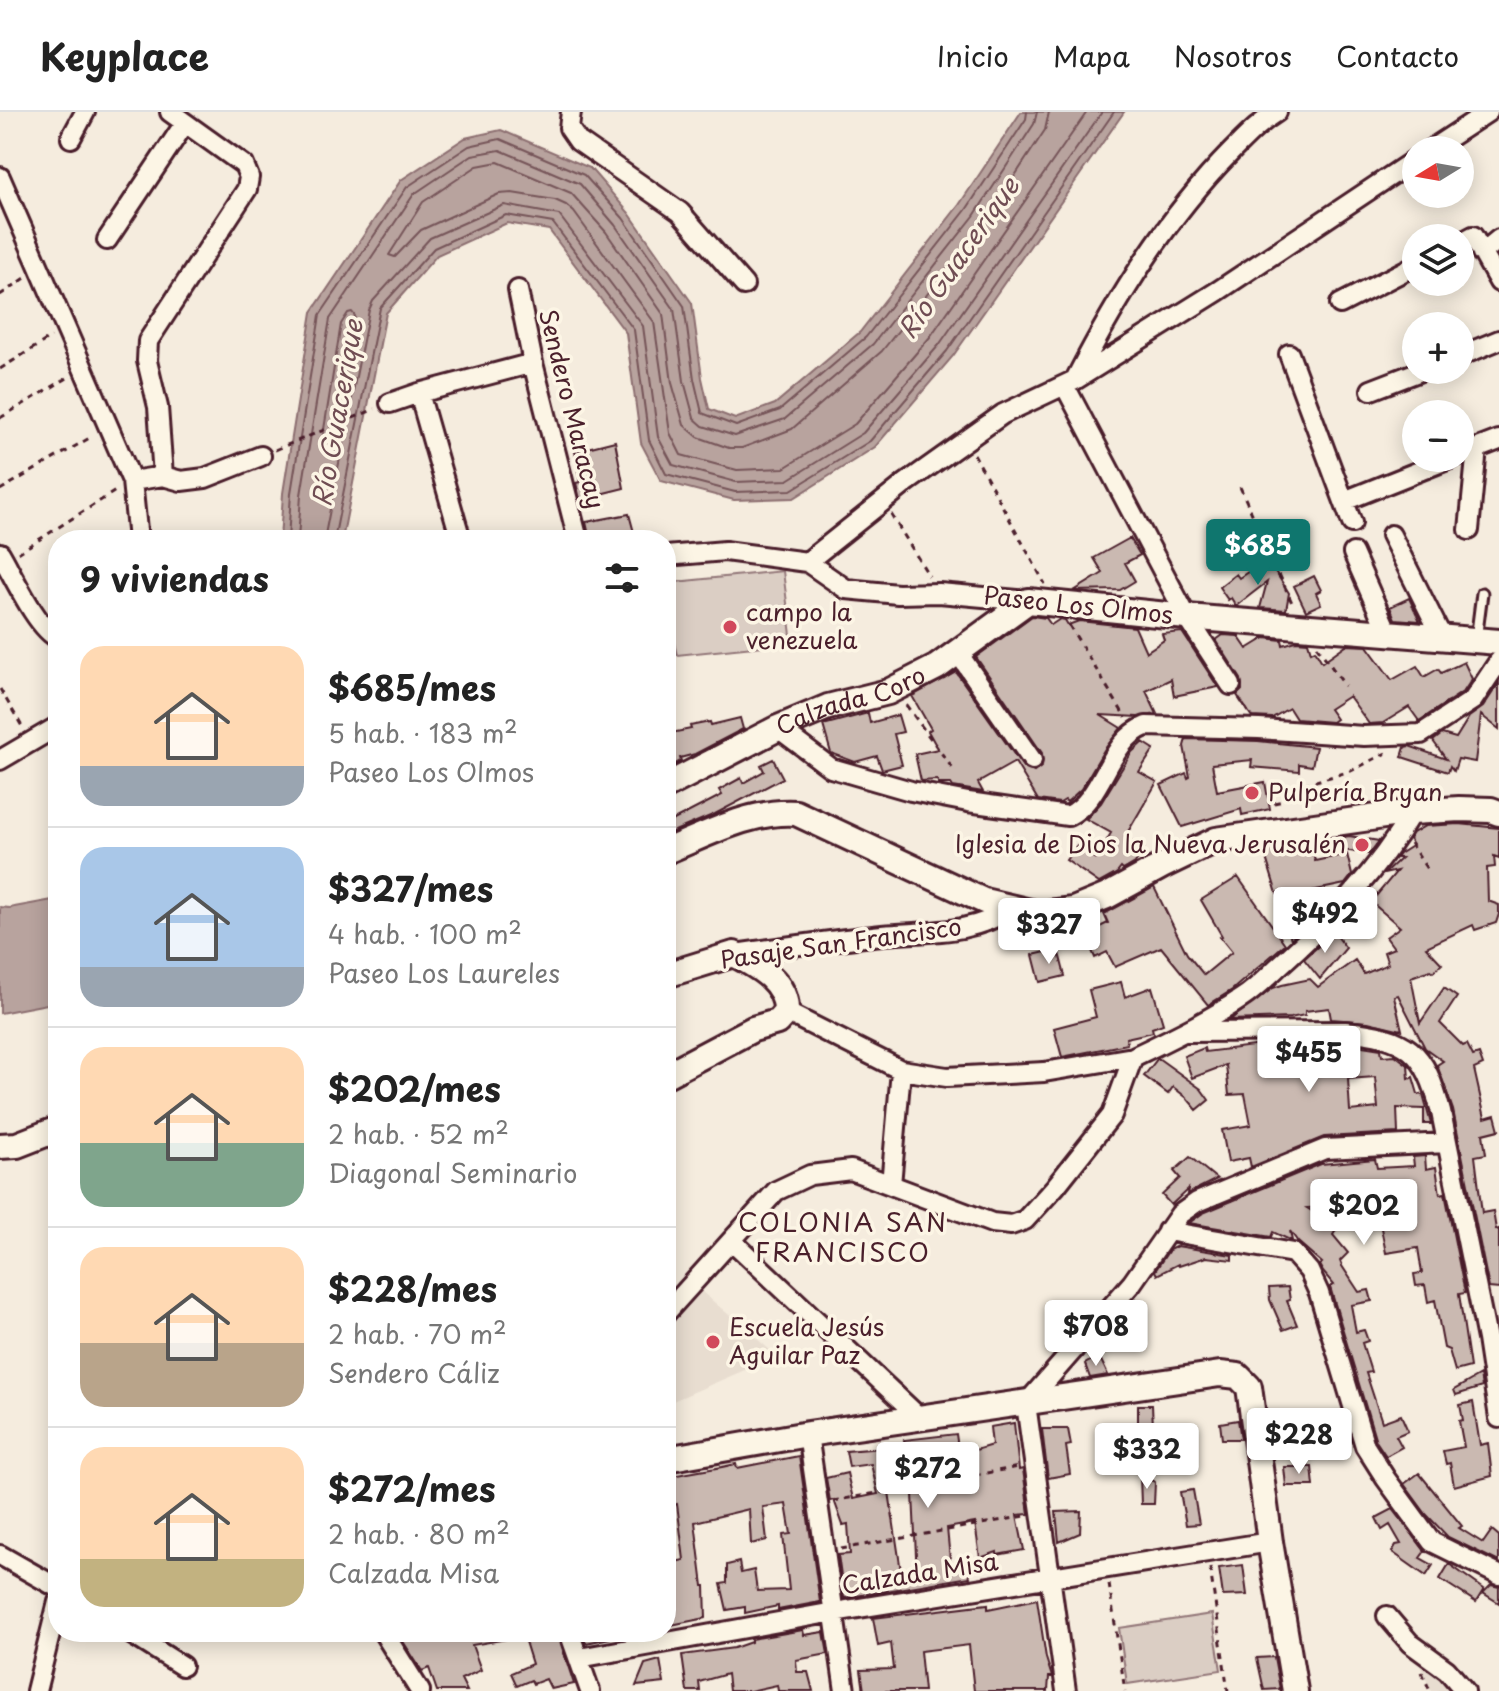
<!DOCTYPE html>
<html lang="es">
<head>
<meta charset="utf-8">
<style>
  :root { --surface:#fff; --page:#f2f2f2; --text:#222; --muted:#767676; --line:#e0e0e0; --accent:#0f766e }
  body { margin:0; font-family:"Playpen Sans",sans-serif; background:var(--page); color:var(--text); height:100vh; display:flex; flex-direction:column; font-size:30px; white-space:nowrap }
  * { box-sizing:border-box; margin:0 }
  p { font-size:26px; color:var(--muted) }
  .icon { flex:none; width:44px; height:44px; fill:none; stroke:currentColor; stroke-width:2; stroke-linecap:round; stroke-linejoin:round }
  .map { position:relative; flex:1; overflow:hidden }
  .details { position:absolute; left:48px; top:418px; width:628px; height:1112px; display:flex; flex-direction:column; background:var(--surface); border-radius:32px; box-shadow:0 4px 20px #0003 }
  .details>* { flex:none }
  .needle { width:52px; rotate:259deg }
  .fabs { position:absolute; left:1402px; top:24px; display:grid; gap:16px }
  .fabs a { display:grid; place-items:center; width:72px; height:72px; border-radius:50%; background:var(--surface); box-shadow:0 4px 20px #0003; font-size:40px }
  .price { position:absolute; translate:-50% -68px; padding:0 18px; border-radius:8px; background:#fff; color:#222; font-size:26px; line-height:52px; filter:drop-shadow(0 2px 4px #0008) }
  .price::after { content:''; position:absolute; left:50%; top:48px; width:24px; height:18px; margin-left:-12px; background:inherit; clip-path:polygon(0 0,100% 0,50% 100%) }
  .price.current { background:var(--accent); color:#fff }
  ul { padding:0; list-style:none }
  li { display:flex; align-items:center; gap:24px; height:200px; padding:0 32px }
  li+li { border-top:2px solid var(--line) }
  li span { display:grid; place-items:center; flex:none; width:224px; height:160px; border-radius:24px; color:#555 }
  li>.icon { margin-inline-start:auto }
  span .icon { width:96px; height:96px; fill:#fffc; stroke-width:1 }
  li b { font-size:34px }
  h2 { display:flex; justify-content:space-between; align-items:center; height:96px; padding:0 32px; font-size:34px }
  header { display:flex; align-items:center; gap:48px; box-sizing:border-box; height:112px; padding:0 40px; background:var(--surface); border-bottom:2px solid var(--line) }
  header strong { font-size:38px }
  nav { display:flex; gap:44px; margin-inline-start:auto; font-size:28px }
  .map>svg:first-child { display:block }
  .built { fill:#e8ddd0 }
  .green { fill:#dbcec4; stroke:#927678; stroke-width:2 }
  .water { fill:#b8a39e; stroke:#8c6e70; stroke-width:2 }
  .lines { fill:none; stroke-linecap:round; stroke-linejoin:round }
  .shore { stroke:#765459; stroke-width:2 }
  .building { fill:#cab9b1; stroke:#4a1f2b; stroke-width:2; fill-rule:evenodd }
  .lane-casing { stroke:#4a1f2b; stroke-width:15 }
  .street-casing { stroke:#4a1f2b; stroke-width:24 }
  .secondary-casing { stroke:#4a1f2b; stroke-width:30 }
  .path { stroke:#4a1f2b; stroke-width:3; stroke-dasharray:6 6; stroke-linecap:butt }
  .lane { stroke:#fcf5e5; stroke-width:9 }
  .street { stroke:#fcf5e5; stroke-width:18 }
  .secondary { stroke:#fcf5e5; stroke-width:24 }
  .poi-dot { fill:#d1495b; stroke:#fcf5e5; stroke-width:3 }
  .labels { text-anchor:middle; stroke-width:7; stroke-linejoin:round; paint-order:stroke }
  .street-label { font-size:24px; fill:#4a1f2b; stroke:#fcf5e5 }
  .poi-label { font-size:24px; fill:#4a1f2b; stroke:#fcf5e5; text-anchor:start }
  .water-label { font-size:26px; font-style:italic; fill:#704d53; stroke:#fcf5e5 }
  .neighbourhood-label { font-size:26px; letter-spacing:2px; fill:#4a1f2b; stroke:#fcf5e5 }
</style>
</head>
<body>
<header>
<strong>Keyplace</strong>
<nav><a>Inicio</a><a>Mapa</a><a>Nosotros</a><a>Contacto</a></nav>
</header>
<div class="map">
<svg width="1499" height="1579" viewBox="0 0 1499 1579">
  <rect width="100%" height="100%" fill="#f5ecde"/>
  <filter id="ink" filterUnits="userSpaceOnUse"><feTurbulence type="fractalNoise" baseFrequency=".0125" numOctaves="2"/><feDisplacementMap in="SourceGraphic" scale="16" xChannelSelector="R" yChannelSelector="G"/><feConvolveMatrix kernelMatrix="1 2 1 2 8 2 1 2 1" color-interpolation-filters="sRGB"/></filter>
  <g filter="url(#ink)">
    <path class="built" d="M701 1179 777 1244 666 1292V1215Z
      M1413 1536 1461 1579H1431Z"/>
    <path class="green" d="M783 459 792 531 677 543 666 499V471Z
      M1212 1502 1221 1558 1127 1572 1119 1516Z"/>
    <path class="water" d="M1021 0H1124L953 244 875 335 794 386 734 388 661 369 641 331 626 221 549 118 507 111 437 143 386 201 342 428H280L283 381 312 200 401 68 465 26 501 18 590 56 629 101 692 191 702 266 709 297 735 307 775 292 860 220 959 93Z
      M58 787V890L0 901V795L9 796Z"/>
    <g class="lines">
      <path class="shore" d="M1049 0 1045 18 984 111 882 239 792 317 742 336H729L698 325 684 313 672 271 663 202 606 120 571 81 498 50 477 54 423 90 389 143 395 145 421 118 499 82 512 81 555 88 566 93 574 100 654 210 670 321 681 343 737 358 784 356 855 312 930 225 1087 0
        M352 200 355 204 329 337 324 340 321 336 341 212 348 201Z
        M288 428 291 381 320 203 407 75 469 34 500 27 584 63 623 106 684 194 694 267 702 301 736 314 780 298 866 225 966 98 1026 7 1027 0
        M298 428 301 383 330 207 414 82 472 43 500 38 580 72 615 113 674 197 684 269 694 306 703 314 735 324 785 307 873 232 974 104 1034 12 1037 0
        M324 428 369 198 373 189 430 126 504 93 559 103 643 214 658 325 673 353 736 370 788 368 863 321 939 233 1102 0
        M334 428 380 196 434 136 506 103 553 111 634 218 649 328 666 362 735 380 791 378 870 329 947 239 1114 0"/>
    </g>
    <path class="building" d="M615 329 624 376 580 387 576 371 580 370 575 339Z
      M629 402 636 428H590L586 410Z
      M1130 426 1140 443 1125 451 1135 469 1120 478 1074 479 1103 461 1094 446Z
      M1267 447 1289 481 1286 498 1260 496 1267 470 1236 494 1231 486 1228 488 1219 475 1236 462 1239 466Z
      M1314 464 1321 478 1316 481 1321 492 1306 499 1294 474Z
      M1409 486 1420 509 1395 507 1390 495Z
      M1032 504 1046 506 1051 513 1060 507 1065 508 1068 513 1079 509 1135 515 1146 540 1164 528 1162 522 1182 520 1218 575 1174 584 1171 567 1146 579 1157 602 1138 605 1100 603 1121 616 1104 638 1081 677 1067 690 1065 688 1060 691 1038 688 1015 650 978 671 983 680 953 675 951 672H939L937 668 921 669 915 642 938 637 928 619 931 617 912 584 956 560 1023 655 1034 660 1042 654V641L976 545Z
      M1223 523 1238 524 1247 537 1265 526 1282 528 1283 533 1296 529 1308 530 1311 540 1315 538 1322 550 1346 533 1367 534 1392 568 1417 554 1424 565 1438 557 1441 561 1464 550 1472 567 1464 579 1419 609 1409 595 1383 611 1369 612 1349 584 1329 597 1336 607 1332 610 1296 607 1289 596 1272 606 1252 605 1237 583 1242 578 1241 567 1216 528Z
      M1499 571V617L1481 603 1475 650 1458 647 1454 659 1450 654 1448 660 1402 645 1405 635 1409 634 1446 647 1433 629 1442 622 1456 626 1469 605 1483 595Z
      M868 601 870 611 898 603 903 620 894 622 902 653 882 658 877 644 855 650 831 641 823 613Z
      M740 606 743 617 695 642 680 646 681 649 666 657V622L691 617 690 614 710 610 711 613Z
      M1186 627 1258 629 1316 635 1312 654 1299 652V659L1251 655 1252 648 1212 652 1217 679 1265 670 1270 697 1242 703 1241 697 1182 715 1161 673 1186 661 1188 666 1190 665 1184 634Z
      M1143 630 1154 637 1139 660 1157 670 1125 725 1144 736 1135 751 1123 758 1121 756 1117 761 1099 771 1066 748 1077 734 1096 747 1111 721 1086 707 1101 691 1132 640Z
      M773 647 783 666 715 702 670 721 666 712 722 683 719 678 741 666 743 671 764 659 761 653Z
      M1459 712 1499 716V746L1494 744 1495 755 1487 756 1488 789 1499 793V802L1496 811 1475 818 1473 813 1426 835 1442 852 1433 860 1431 858 1411 865 1420 911 1444 876 1457 885 1440 911 1463 934 1467 932 1473 944 1479 942 1483 953 1474 957 1485 1006 1495 1003 1499 1018 1483 1022 1486 1042 1475 1044 1482 1101 1493 1099 1496 1118 1499 1117V1177L1489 1176 1453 998 1437 953 1443 949 1425 936 1398 883 1394 884 1402 918 1368 910 1331 907 1329 896 1305 899V903L1290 906 1230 908 1273 876 1282 873 1310 867 1318 875 1355 848 1364 862 1388 852 1384 840 1394 836 1386 825 1400 815 1371 790 1397 759 1384 762 1401 746H1396L1399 742 1413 733 1409 727 1413 721 1425 714Z
      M1349 724 1379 729 1369 742 1342 738 1344 725Z
      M1311 730 1315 749 1347 742 1352 763 1345 772 1302 781 1318 800 1291 827 1263 736Z
      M1238 765 1285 832 1232 878 1208 893 1161 835 1115 855 1107 840 1095 846 1085 822 1108 811 1104 802 1154 775 1187 842 1204 863 1232 840 1220 825 1222 824 1201 788Z
      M1334 820 1346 836 1320 867 1304 847Z
      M1058 837 1065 864 1040 870 1033 843Z
      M1121 870 1125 885 1152 875 1163 912 1152 916 1153 920 1126 926 1127 932 1062 945 1054 916 1096 905 1089 878Z
      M1278 931H1344L1381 937 1382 944 1395 943 1408 953 1409 967 1413 965 1418 982 1423 983 1431 1012H1424V997L1397 996 1398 1021 1324 1025 1251 1055 1249 1046 1228 1050 1222 1018 1251 1013 1245 982 1229 983 1226 953 1192 966 1184 944 1204 936 1205 940ZM1375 965 1378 996 1350 999 1348 967Z
      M1158 946 1201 977 1209 988 1197 998 1187 986 1173 975 1168 982 1144 964Z
      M1425 1044 1426 1057 1436 1055 1440 1082 1445 1081 1465 1181 1459 1182 1470 1255 1455 1259 1449 1238 1444 1236 1435 1188 1428 1190 1425 1173 1416 1174 1414 1162 1422 1161 1418 1136 1386 1141 1379 1106 1370 1107 1367 1092 1307 1096 1338 1115 1333 1123 1348 1141 1340 1149 1342 1154 1359 1180 1369 1178 1372 1189 1351 1193 1356 1220 1364 1218 1368 1229 1362 1231 1371 1260 1366 1261 1382 1310 1401 1303 1408 1319 1396 1324 1402 1335 1386 1344 1376 1329 1330 1175 1334 1173 1323 1160 1319 1153 1322 1151 1298 1130 1290 1119 1292 1129 1273 1120 1271 1125 1189 1111 1203 1101 1321 1052 1375 1047 1377 1056 1414 1054 1413 1045Z
      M1190 1045 1217 1067 1187 1082 1188 1077 1171 1093 1162 1083 1180 1066 1174 1059Z
      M1177 1134 1232 1143V1148L1206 1145 1179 1154 1178 1152 1157 1163 1155 1159 1169 1138Z
      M1288 1175 1290 1188 1287 1189 1297 1213 1283 1218 1270 1188 1269 1176Z
      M1099 1244 1108 1263 1090 1266 1085 1252Z
      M1480 1263 1482 1275 1456 1283 1454 1278Z
      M1473 1290 1480 1333 1488 1331 1492 1364 1454 1374 1450 1351 1446 1352 1443 1339 1464 1335 1459 1309 1463 1308 1460 1293Z
      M1138 1293H1152L1153 1315 1138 1320Z
      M1238 1308 1241 1327H1222L1220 1311Z
      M1014 1311 1019 1358 1023 1357 1029 1402 1017 1403 1024 1438 997 1443V1440L980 1446 975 1411 947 1416 951 1458 967 1453 970 1465 844 1486 838 1443 850 1442 848 1412 843 1413 834 1388 830 1389 826 1366 847 1361 853 1387 878 1382 871 1352 849 1355 846 1339 905 1334 904 1328 956 1322 959 1343 992 1333 990 1315ZM920 1349 923 1379 913 1382 917 1464 902 1466 888 1373 896 1372 893 1352Z
      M1042 1317H1068L1071 1333 1066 1334 1070 1362 1048 1366Z
      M799 1344 820 1490 778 1498V1494L745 1501V1495L727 1498 721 1472 727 1471V1453L739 1450 741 1461 754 1458 757 1479 789 1478 783 1423 791 1422 786 1392 763 1395 767 1428 751 1432 749 1397 695 1410 703 1474H705L706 1506 666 1514V1452L684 1448 677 1392 666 1395V1368L672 1367 671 1364 722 1355 736 1352 737 1356Z
      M1284 1355H1312L1314 1374H1286Z
      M1419 1361 1462 1414 1459 1416 1483 1431 1492 1418 1499 1424V1450L1448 1425 1426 1402 1404 1372Z
      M1140 1363 1155 1370 1154 1392H1141Z
      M1193 1378 1199 1412 1186 1413 1180 1380Z
      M1393 1397 1425 1439 1420 1446 1433 1453 1426 1464 1392 1440 1396 1433 1401 1432 1390 1413 1382 1418 1376 1406Z
      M1081 1399 1080 1421 1059 1430 1056 1400Z
      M1449 1452 1484 1477 1476 1490 1440 1467Z
      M1243 1453 1247 1483 1223 1484 1219 1456Z
      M1491 1473 1499 1475V1491L1483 1481Z
      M1037 1487 1046 1546 1052 1565H1049L1048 1579H974L969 1533 920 1539 924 1579H864L861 1558 894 1557 891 1531 878 1534 873 1506 988 1492V1497Z
      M803 1518 804 1523 824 1520 828 1542 796 1548 797 1560H808L813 1579H778L777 1573 750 1579H729L727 1562 699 1570 700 1579H687L682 1543 734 1536 751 1530V1527Z
      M397 1520H506L507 1527 472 1533 481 1558 461 1567 467 1579H437L429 1556 422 1559Z
      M522 1520H557L574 1572 551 1577 546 1567 533 1572 531 1568 517 1574 511 1561 532 1552Z
      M582 1520H609L610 1526 586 1531Z
      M1274 1545 1280 1577 1264 1578 1257 1546Z
      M660 1548 664 1571 636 1574 645 1552Z"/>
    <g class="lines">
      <defs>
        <path id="lane" d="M1476 528 1482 481"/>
        <path id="street" d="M571 0 569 16 578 29 680 100 744 173
          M71 26 85 0
          M1430 38 1488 0
          M0 65 132 369 138 428
          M107 128 185 11
          M1460 131 1473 124 1499 170
          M1482 141 1499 127
          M518 178 533 251 578 428
          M1340 192 1416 153
          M1289 242 1352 411
          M1460 244 1499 228
          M1076 266C1118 185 1167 105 1231 40 1246 25 1259 11 1277 0
          M1065 274 1187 505 1231 573
          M1371 278 1423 258
          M419 281 461 428
          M390 291 419 281 533 251
          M1460 343 1499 328
          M163 364 158 295 147 249 148 229 247 77 249 65 244 53 170 0
          M132 369 163 364 181 369 205 366 261 344
          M1344 389 1452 346
          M1469 418 1477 336
          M1391 423 1442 525
          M0 441C12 461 37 517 58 526
          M1353 441 1388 521
          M666 444 725 439 807 450 846 477 898 482 939 481 1028 489
          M807 450 906 371 1003 302 1075 268 1218 179 1416 47
          M958 541 1032 648
          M778 616 831 656 911 679 968 690 1068 704C1106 685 1106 630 1146 614L1259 617 1364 624 1421 622 1473 588 1499 549
          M0 648 58 614
          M734 842C784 835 833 828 882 823 931 819 970 823 1013 796
          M786 900 901 958 947 965 1044 960 1133 945
          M1184 920 1345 919C1408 925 1425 938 1441 1000L1487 1227 1499 1306
          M891 1073 901 958
          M1167 1119 1293 1141 1309 1159 1319 1181 1365 1334 1386 1367 1432 1430 1499 1463
          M732 1129 920 1306
          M666 1201 776 1079 810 1063 851 1058 992 1111 1011 1113 1025 1108 1055 1075 1112 1003 1133 945C1170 927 1208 909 1242 886 1255 878 1267 865 1279 854 1329 809 1378 759 1412 700
          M808 1322 845 1579
          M0 1443 58 1476
          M1387 1504 1410 1531 1447 1558 1465 1579
          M128 1520 182 1554
          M383 1520 420 1579
          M569 1520 590 1579
          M579 1546 834 1500 1270 1430
          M36 1579 58 1490
          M1066 1579 1026 1292 1132 1171 1180 1102 1197 1090 1325 1037 1447 1031"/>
        <g id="secondary">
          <path id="s1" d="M666 674 778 616 828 595 888 580 937 555 1028 489 1187 505 1499 530"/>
          <path d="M666 739C708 722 751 698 796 701L984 789 1039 802 1073 798 1107 784 1162 754 1216 728 1412 700 1459 697 1491 698 1499 701"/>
          <path d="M666 863 734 842C759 855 787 870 786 900L777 910 753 917 666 963"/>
          <path d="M0 1034 17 1033 58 1017"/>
          <path d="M666 1347 808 1322 1220 1262 1238 1264 1249 1275 1270 1430 1295 1579"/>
        </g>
      </defs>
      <use href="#lane" class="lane-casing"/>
      <use href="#street" class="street-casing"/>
      <use href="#secondary" class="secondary-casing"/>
      <path class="path" d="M0 183 27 165
        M0 257 51 225
        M0 306 69 265
        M275 338 375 297
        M974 342 1045 472
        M1240 375 1293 493
        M0 378 93 324
        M891 402 929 464
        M18 441 117 378
        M1069 513 1126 606
        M1317 534 1345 574
        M0 577 23 616
        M1239 586 1248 600
        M906 593 953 657
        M1274 691 1283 689 1295 675 1351 659 1386 641
        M1410 731 1427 757
        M833 1389 1019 1355
        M841 1437 1026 1404
        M1210 1456 1228 1579
        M1109 1472 1125 1579
        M1422 1560 1430 1579"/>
      <use href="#lane" class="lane"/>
      <use href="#street" class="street"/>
      <use href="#secondary" class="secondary"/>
    </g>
  </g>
  <g class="poi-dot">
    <circle cx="730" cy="515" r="8"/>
    <circle cx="1252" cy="681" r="8"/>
    <circle cx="1362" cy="733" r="8"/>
    <circle cx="713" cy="1230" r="8"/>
  </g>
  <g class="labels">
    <g class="street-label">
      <text transform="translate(571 297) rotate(76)" y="8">Sendero Maracay</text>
      <text transform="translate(1078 494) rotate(6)" y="8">Paseo Los Olmos</text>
      <text dy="8" stroke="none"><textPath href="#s1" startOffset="204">Calzada Coro</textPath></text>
      <text transform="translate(841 832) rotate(-8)" y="8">Pasaje San Francisco</text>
      <text transform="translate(920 1462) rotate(-9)" y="8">Calzada Misa</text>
    </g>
    <g class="poi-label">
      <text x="746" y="509">campo la<tspan x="746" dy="28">venezuela</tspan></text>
      <text x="1268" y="689">Pulpería Bryan</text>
      <text x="1346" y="741" text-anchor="end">Iglesia de Dios la Nueva Jerusalén</text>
      <text x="729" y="1224">Escuela Jesús<tspan x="729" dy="28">Aguilar Paz</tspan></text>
    </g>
    <g class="water-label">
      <text transform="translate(959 146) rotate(-55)" y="9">Río Guacerique</text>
      <text transform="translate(338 301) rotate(-80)" y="9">Río Guacerique</text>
    </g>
    <g class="neighbourhood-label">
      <text x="843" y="1120">COLONIA SAN<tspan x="843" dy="30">FRANCISCO</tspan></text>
    </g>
  </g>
</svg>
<div class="fabs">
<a><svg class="needle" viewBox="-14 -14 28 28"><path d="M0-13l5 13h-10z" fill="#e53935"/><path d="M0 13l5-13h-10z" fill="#767676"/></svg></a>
<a><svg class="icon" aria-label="layers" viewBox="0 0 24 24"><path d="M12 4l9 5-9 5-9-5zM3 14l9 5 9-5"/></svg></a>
<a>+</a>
<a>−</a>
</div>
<b class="price current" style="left:1258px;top:475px">$685</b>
<b class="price" style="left:1325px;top:843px">$492</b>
<b class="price" style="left:1049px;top:854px">$327</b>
<b class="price" style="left:1309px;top:982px">$455</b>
<b class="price" style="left:1364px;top:1135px">$202</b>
<b class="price" style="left:1096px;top:1256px">$708</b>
<b class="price" style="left:1299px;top:1364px">$228</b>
<b class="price" style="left:1147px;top:1379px">$332</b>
<b class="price" style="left:928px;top:1398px">$272</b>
<section class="details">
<h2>9 viviendas<svg class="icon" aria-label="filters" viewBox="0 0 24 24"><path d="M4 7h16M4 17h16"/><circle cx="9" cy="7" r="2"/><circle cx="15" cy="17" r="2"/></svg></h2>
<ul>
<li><span style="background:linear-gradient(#ffd9b3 75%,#9aa5b1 0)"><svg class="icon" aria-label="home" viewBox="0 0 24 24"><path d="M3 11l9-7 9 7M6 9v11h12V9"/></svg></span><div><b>$685/mes</b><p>5 hab. · 183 m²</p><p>Paseo Los Olmos</p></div></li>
<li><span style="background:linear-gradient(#a9c7e8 75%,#9aa5b1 0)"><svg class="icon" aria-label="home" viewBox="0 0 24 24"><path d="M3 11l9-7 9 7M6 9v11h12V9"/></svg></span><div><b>$327/mes</b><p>4 hab. · 100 m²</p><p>Paseo Los Laureles</p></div></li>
<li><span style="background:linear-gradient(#ffd9b3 60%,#7fa58c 0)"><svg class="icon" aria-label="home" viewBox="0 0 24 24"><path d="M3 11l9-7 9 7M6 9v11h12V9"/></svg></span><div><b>$202/mes</b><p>2 hab. · 52 m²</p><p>Diagonal Seminario</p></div></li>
<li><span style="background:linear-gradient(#ffd9b3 60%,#b9a48a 0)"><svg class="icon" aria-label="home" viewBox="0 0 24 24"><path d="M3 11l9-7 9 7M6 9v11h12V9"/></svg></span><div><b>$228/mes</b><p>2 hab. · 70 m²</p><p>Sendero Cáliz</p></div></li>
<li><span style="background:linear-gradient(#ffd9b3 70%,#c2b280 0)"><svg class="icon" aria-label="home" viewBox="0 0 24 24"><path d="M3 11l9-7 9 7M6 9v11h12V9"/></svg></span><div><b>$272/mes</b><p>2 hab. · 80 m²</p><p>Calzada Misa</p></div></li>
</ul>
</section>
</div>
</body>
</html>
